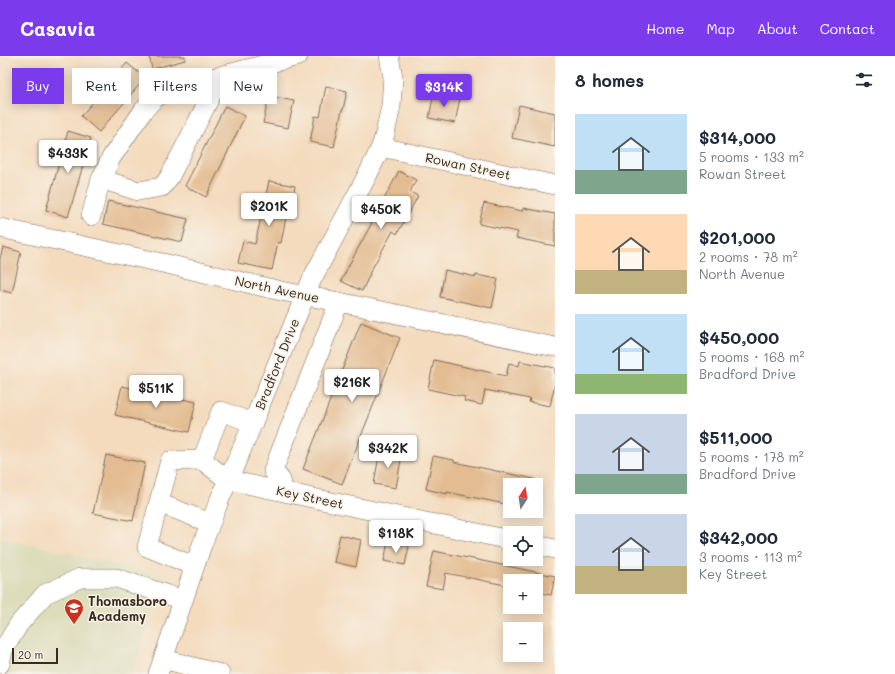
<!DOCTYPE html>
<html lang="en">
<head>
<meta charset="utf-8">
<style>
  :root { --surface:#fff; --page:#f2f2f3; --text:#1f2937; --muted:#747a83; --accent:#7c3aed }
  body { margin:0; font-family:Mali,sans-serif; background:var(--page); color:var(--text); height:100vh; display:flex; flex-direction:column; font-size:15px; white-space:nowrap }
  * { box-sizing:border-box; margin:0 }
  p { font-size:13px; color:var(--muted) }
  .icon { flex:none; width:22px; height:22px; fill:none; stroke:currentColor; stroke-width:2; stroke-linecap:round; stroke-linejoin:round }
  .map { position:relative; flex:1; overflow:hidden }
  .drawer { display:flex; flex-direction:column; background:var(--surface); width:340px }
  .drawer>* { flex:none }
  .banner { position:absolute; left:12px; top:12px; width:380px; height:36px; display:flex; gap:8px }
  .needle { width:26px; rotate:12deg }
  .controls { position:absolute; left:503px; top:422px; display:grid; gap:8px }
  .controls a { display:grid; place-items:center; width:40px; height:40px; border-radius:0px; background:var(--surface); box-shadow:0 2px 10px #0003; font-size:20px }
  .scale { position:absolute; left:12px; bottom:10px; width:46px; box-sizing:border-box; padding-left:4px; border:2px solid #3b2a1e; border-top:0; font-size:11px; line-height:14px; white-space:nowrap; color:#3b2a1e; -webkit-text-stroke:3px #f7f3e8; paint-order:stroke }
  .price { position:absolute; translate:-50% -34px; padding:0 9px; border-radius:4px; background:#fff; color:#222; font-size:13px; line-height:26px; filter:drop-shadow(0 1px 2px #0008) }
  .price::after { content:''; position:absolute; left:50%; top:24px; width:12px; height:9px; margin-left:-6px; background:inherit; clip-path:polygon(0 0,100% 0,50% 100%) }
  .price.active { background:var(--accent); color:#fff }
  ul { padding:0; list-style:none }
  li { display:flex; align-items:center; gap:12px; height:100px; padding:0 20px }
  li span { display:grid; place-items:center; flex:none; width:112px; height:80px; border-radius:0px; color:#555 }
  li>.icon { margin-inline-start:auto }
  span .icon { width:48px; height:48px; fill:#fffc; stroke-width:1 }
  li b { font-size:17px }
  h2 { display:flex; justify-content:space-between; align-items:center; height:48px; padding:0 20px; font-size:17px }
  .tag { padding:0 14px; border-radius:0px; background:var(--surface); box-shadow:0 2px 10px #0003; font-size:14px; line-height:36px }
  .tag.active { background:var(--accent); color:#fff }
  header { display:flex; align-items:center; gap:24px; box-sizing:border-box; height:56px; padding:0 20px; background:var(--accent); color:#fff }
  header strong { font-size:19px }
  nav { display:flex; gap:22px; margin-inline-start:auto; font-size:14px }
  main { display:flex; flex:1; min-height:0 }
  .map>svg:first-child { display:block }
  .built { fill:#ddddbc }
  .building { fill:#e3bc92 }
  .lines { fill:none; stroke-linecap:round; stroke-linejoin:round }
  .minor-casing { stroke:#7c6856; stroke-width:20 }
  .minor { stroke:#fff; stroke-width:19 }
  .labels { text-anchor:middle; stroke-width:3; stroke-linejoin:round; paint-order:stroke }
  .street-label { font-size:13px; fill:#3b2a1e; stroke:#f7f3e8 }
  .poi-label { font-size:13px; font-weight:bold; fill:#3b2a1e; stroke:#f7f3e8; text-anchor:start }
</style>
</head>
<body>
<header>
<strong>Casavia</strong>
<nav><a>Home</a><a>Map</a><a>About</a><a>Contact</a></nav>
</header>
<main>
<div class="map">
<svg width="555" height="618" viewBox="0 0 555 618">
  <rect width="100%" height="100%" fill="#f7f3e8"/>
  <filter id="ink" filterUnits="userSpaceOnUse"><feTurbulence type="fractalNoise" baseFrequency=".025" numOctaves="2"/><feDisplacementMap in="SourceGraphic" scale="8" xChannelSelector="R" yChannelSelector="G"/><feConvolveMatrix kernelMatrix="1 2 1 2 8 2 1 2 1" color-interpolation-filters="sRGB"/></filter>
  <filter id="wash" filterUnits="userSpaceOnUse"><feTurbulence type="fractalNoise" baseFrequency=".012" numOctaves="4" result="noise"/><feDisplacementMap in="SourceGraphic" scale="16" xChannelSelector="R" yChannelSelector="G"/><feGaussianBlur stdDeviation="0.9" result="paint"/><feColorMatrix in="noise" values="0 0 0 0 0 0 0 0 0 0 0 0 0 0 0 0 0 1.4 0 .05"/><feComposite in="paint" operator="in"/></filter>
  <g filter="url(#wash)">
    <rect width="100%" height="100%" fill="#f4dbbe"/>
    <path class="built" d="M0 481 164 520 132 618H0Z"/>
    <g id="blocks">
      <path class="building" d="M149 0H185V4L152 13Z
        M127 7 145 22 99 76 81 60Z
        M326 30 347 35 343 54H342L334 91 310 86 315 60 320 61Z
        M434 36 460 42 455 67 429 62Z
        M269 40 294 45 288 72 263 67Z
        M519 49 555 57V91L512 82Z
        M225 50 245 60 206 141 185 130Z
        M68 75 91 82 68 161 46 154Z
        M399 115 416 124 410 136 418 140 397 178 393 175 369 218H370L362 235 341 225 350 207 373 165 370 163 380 145 382 147Z
        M269 125 295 130 291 152 288 151 281 187 278 186 272 214 238 207 243 185 255 188Z
        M108 145 188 163 182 186 103 168Z
        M484 147 522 155 523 152 555 158V190L516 182 518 176 479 168Z
        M3 191 21 196 12 237 0 234V203Z
        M445 214 476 221V219L498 223 492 252 440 241Z
        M361 266 400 282 342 428 303 413Z
        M434 304 506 320 509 307 519 310 520 305 555 312V327L550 350 529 346 530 343 485 334 482 349 464 345 465 341 428 333Z
        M122 330 196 346 189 376 115 359Z
        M380 394 402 398 396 432 374 428Z
        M106 399 145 407 133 465 93 457Z
        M433 400 454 404V406L534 423 533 429H510V449L447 436V438L426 433Z
        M340 479 361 484 356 511 334 506Z
        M388 486 409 490 405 509 384 505Z
        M434 495 555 520 551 539 536 536V525H510V530L446 517 443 533 426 530Z"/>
    </g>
  </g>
  <g filter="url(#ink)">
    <use href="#blocks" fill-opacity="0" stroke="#7c6856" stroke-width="1"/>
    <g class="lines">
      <defs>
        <path id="minor" d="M381 91 555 129
          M101 123 138 135 162 131 170 120 221 20
          M91 160 101 123 111 102 143 55 155 42 173 32 298 0
          M0 172 167 208 281 235 339 246 555 291
          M253 367 221 355 202 404 228 424 510 484
          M284 436 281 424 273 415 339 246
          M159 447 210 467
          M536 489 555 493
          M194 510 147 491 170 405 202 404
          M163 603 220 618
          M0 608 3 594 19 568 45 538 80 522H116L183 544
          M158 618 202 489 219 445 247 381 312 223 368 118 381 91 385 78 391 50 393 21 389 0"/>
      </defs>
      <use href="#minor" class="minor-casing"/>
      <use href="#minor" class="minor"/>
    </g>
  </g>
  <defs>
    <symbol id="school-pin" viewBox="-11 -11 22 30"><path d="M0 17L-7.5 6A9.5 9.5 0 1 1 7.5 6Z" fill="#c8321e" stroke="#f7f3e8"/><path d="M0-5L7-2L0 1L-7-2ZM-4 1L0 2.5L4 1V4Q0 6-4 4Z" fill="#fff"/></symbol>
  </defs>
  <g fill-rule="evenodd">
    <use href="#school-pin" x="63" y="541" width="22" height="30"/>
  </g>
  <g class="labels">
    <g class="street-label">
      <text transform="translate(468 110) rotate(12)" y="5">Rowan Street</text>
      <text transform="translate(277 233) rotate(12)" y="5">North Avenue</text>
      <text transform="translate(277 308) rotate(-68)" y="5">Bradford Drive</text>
      <text transform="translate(310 441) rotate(12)" y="5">Key Street</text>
    </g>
    <g class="poi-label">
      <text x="88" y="550">Thomasboro<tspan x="88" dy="15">Academy</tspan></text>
    </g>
  </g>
</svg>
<div class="controls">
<a><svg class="needle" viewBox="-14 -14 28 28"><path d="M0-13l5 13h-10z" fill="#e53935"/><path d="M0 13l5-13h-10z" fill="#747a83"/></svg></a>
<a><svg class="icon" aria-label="locate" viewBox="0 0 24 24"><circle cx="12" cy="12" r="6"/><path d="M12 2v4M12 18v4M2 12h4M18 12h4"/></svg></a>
<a>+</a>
<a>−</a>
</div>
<div class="scale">20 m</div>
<b class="price active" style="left:444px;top:52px">$314K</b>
<b class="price" style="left:68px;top:118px">$433K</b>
<b class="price" style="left:269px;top:171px">$201K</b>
<b class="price" style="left:381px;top:174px">$450K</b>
<b class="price" style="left:352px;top:347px">$216K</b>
<b class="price" style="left:156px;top:353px">$511K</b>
<b class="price" style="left:388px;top:413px">$342K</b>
<b class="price" style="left:396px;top:498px">$118K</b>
<div class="banner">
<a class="tag active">Buy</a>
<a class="tag">Rent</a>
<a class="tag">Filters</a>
<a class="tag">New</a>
</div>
</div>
<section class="drawer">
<h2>8 homes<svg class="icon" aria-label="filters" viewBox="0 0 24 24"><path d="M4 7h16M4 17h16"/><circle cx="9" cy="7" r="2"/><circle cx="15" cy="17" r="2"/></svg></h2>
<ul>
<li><span style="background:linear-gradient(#bfe0f5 70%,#7fa58c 0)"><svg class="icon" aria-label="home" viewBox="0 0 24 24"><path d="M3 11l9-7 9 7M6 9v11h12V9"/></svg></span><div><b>$314,000</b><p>5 rooms · 133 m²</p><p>Rowan Street</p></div></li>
<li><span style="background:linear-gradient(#ffd9b3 70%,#c2b280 0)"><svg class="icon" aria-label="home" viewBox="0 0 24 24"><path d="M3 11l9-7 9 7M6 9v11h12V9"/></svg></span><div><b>$201,000</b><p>2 rooms · 78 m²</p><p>North Avenue</p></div></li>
<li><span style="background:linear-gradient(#bfe0f5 75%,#8fb573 0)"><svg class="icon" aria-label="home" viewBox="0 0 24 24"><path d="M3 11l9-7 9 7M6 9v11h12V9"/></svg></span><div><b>$450,000</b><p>5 rooms · 168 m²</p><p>Bradford Drive</p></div></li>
<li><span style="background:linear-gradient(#c9d6e8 75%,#7fa58c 0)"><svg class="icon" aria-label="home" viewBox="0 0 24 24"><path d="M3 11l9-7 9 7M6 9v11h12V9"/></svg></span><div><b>$511,000</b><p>5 rooms · 178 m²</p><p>Bradford Drive</p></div></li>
<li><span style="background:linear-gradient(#c9d6e8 65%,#c2b280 0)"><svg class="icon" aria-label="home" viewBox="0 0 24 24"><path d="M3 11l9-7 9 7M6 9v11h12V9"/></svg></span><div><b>$342,000</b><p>3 rooms · 113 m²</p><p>Key Street</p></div></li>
</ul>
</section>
</main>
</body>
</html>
